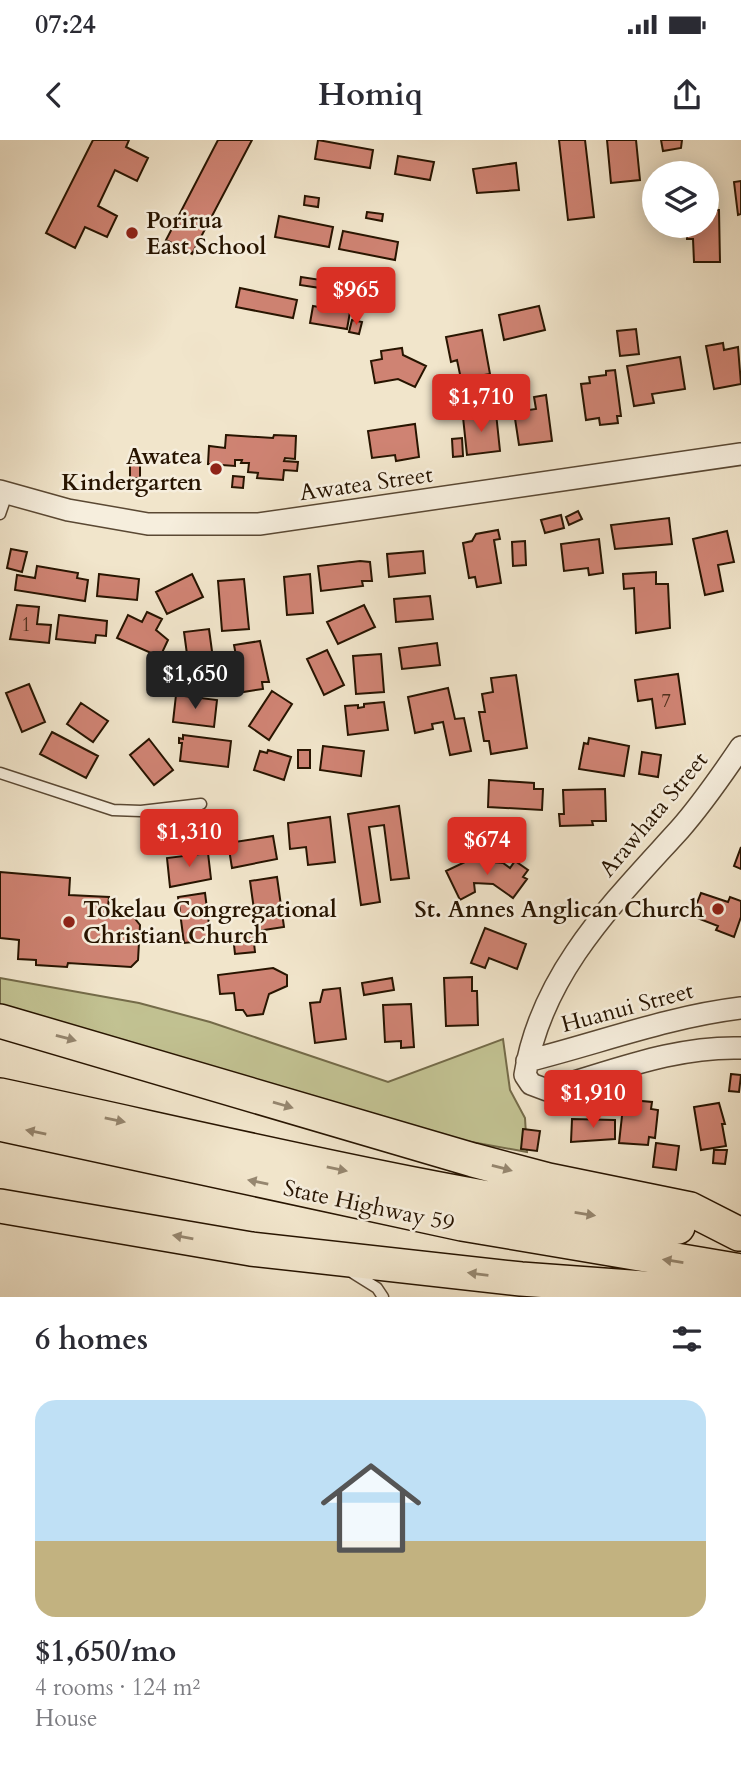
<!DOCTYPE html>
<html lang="en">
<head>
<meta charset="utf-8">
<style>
  :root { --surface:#fff; --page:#f7f7f7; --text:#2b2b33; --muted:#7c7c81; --accent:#d93025 }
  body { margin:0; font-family:Cardo,serif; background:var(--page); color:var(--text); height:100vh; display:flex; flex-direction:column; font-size:26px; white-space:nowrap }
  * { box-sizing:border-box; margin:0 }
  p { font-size:23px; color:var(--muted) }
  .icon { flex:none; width:38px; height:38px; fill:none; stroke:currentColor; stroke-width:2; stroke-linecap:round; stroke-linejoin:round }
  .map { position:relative; height:1157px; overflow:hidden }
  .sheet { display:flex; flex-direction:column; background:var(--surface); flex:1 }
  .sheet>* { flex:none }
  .buttons { position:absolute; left:642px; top:21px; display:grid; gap:14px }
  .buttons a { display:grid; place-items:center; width:77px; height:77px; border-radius:50%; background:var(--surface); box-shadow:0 4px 18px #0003; font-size:35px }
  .price { position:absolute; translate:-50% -60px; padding:0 16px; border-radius:7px; background:var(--accent); color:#fff; font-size:23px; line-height:46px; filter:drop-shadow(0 2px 4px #0008) }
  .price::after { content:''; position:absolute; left:50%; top:42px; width:21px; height:16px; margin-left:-10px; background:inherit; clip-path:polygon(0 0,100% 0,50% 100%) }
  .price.on { background:#222; color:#fff }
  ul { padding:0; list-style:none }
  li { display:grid; align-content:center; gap:14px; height:371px; padding:0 35px }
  li span { display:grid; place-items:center; height:217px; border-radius:21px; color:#555 }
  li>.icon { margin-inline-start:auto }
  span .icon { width:126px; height:126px; fill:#fffc; stroke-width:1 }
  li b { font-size:30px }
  h2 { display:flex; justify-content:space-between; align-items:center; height:84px; padding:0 35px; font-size:30px }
  .status { display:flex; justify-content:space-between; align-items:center; height:49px; padding:0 35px; background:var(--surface); direction:ltr }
  .status svg { height:19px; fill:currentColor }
  header { display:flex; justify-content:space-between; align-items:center; height:91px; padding:0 35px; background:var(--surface); font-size:32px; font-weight:800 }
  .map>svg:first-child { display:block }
  .green { fill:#c2c292; stroke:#746b49; stroke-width:2 }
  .building { fill:#cf8373; stroke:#271400; stroke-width:2 }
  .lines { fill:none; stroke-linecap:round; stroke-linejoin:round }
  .lane-casing { stroke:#5a4833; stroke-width:13 }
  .street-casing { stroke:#5a4833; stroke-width:24 }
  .primary-casing { stroke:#271400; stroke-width:36 }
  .lane { stroke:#f6eedd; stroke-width:10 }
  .street { stroke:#f6eedd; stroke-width:21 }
  .primary { stroke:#f1e5cb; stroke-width:33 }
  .oneway { fill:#968770 }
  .poi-dot { fill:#8f2418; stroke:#f6eedd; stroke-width:2.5 }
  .labels { text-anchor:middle; stroke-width:5; stroke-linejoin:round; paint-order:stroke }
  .number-label { font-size:19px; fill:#51301d }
  .poi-label { font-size:23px; font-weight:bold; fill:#271400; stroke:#f6eedd; text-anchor:start }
  .street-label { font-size:23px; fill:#271400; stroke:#f6eedd }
</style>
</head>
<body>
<div class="status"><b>07:24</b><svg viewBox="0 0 49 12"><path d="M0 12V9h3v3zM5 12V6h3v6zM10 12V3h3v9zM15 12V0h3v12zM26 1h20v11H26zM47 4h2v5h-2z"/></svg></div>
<header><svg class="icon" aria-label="back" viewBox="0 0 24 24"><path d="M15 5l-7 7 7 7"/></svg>Homiq<svg class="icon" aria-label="share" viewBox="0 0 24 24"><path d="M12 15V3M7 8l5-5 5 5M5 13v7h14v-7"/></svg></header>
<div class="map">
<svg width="741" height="1157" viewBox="0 0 741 1157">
  <rect width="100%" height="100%" fill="#f1e5cb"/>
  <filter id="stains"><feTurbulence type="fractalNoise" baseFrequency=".00286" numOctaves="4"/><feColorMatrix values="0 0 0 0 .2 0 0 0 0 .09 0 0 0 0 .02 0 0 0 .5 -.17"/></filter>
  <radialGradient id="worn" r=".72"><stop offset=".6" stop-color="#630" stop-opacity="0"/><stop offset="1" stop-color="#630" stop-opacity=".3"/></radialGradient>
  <path class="green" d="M0 838 139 863 210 882 388 942 503 899 510 950 525 978 527 1012 422 993 0 867Z"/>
  <path class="building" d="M93 0H129L126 7 148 18 137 41 115 30 98 66 117 76 107 97 85 87 75 108 46 93Z
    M218 0H252L192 114 166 100Z
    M318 0 373 10 370 28 315 19Z
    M559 0H585L594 77 568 80Z
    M607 0H636L640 40 611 43Z
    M661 0H682L681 8 663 11Z
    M398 16 434 22 430 40 395 34Z
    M516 23 519 50 477 53 473 29Z
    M741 41V74L738 75 734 42Z
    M305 56 319 58 318 67 304 65Z
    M707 70H719L720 122H694L693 99H687V91H693V86H707Z
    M367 72 383 74 382 81 366 78Z
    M279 76 333 87 329 107 275 97Z
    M343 91 398 102 395 120 339 109Z
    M301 137 321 140 320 148 300 145Z
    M240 148 297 160 293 178 236 167Z
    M313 166 350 172 347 189 310 183Z
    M539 166 545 190 504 200 499 175Z
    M352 180 362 182 359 194 349 192Z
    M636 189 639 214 620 216 617 191Z
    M482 190 490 234 461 239 457 220 451 222 446 197Z
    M723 203 724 210 738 207 741 244 714 249 706 206Z
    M402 208 403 215 426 226 415 247 398 239 375 243 371 221 382 219 381 211Z
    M680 217 685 249 652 254 654 263 634 266 627 226Z
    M615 230 621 276H617L618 283 600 285 599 278 586 280 581 244 590 243 589 237 606 235V231Z
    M518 236 520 256 501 257 499 238Z
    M500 247 502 268 490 269 489 248Z
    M546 255 552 301 519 305 514 272 536 269 534 257Z
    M496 273 500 311 467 315 463 277Z
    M415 284 419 317 396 321 395 315 372 318 368 291Z
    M226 295 273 298 274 295 296 296 295 319 285 318 284 321 298 322 297 331 284 330 283 340 257 338 258 333 248 332 249 323H241L242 320H235V326L208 324 209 306 225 308Z
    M462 298 463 316 453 317 452 299Z
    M130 321H140V338H130Z
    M233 336 244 337 243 348 232 347Z
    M578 371 582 379 569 385 566 377Z
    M561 375 564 388 545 393 541 380Z
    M669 378 672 404 615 409 611 385Z
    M498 390 500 399 494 400 501 443 477 447 475 437 469 438 463 403 472 401 476 394Z
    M727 391 734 422 718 425 723 451 705 455 693 399Z
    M599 399 603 433 589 435 588 428 564 431 561 404Z
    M525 401 526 425 513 426 512 402Z
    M11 409 27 412 22 432 7 428Z
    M423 411 425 433 389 437 387 414Z
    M360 421 370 422 372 441H362L363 446 321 451 318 426Z
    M37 426 78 433 77 438 88 440 85 461 15 450 17 435 35 438Z
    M656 432V444H668L670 488 636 493 634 448 624 449 623 434Z
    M99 434 139 439 137 460 97 456Z
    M192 434 203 457 167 474 156 452Z
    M310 434 313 473 287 475 284 437Z
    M244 439 249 489 222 491 218 441Z
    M430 456 433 479 396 482 394 459Z
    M17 465 39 467 37 484 51 485 49 503 10 499Z
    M364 465 375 487 338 504 327 482Z
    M147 472 162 479 156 490 168 500 160 517 117 498 128 475 142 482Z
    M59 475 107 481 106 496 96 495 95 503 56 499Z
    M209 489 214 526 189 529 184 492Z
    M260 501 269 542H262L263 549 243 552 234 505Z
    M437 503 440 525 402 529 399 508Z
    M327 510 344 545 324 555 307 519Z
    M381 514 384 552 356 554 353 516Z
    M678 534 685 584 656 588 652 559 638 561 635 540Z
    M516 535 527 608 491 614 489 601H484L479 572H485L482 554 493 552 491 538Z
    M29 544 45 582 22 592 6 553Z
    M448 548 455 579 464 578 471 611 450 615 443 582 432 584 433 589 415 593 408 557Z
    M272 551 292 564 269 600 249 586Z
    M176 555 217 560 214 587 173 582Z
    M384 562 388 590 348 595 345 566 358 565V568L364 567V564Z
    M81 563 108 581 93 602 67 584Z
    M52 592 98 616 86 638 40 614Z
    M183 595 231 601 228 627 180 621 182 603H179V598L183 599Z
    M589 598 629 606 624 636 579 629 584 603 588 604Z
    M149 599 173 630 154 645 130 615Z
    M323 606 364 611 361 636 320 630Z
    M268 610 291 617 284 640 254 630 260 611 267 613Z
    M298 610H310V628H298Z
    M642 612 661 615 658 637 639 634Z
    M489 640 534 643V649H543L542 670 488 667Z
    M605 649 606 681H592L593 685 560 686 559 674H564L563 650Z
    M399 666 409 738 391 740 384 685 369 687 380 762 361 765 348 674Z
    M330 677 335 722 308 725 306 707 290 709 288 683Z
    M273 696 277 719 232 728 228 703Z
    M741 707V729L734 726Z
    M208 713 211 739 170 747 167 718Z
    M469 720 503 723 510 728 515 721 528 730 523 737 527 739 513 758 493 744 474 743 475 752 460 760 446 731Z
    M0 732 70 738 69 755 109 757 107 776 132 775 140 785 138 820 131 827 68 823 67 827 36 825V820L18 819 19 800 0 798Z
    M277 737 284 787 257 791 250 741Z
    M205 753 211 800 184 803 178 757Z
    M701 753 728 762 730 757 741 761V777L734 797 716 790 718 786 692 776Z
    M485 788 526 804 517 829 489 818 485 828 471 823Z
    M253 794 255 812 235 814 233 796Z
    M273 828 287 835V846L269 854 263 874 247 876 243 870H236L234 853 220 854 218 835Z
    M472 837V851H477L478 885 446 886 444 838Z
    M392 838 394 850 364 855 362 843Z
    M340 848 346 899 315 903 310 863 320 862 323 850Z
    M411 864 414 907 401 908V901L385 902 383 865Z
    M731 934 741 935 739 952 729 951Z
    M631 960 652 962 651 969 658 970 655 998 649 997 648 1005 619 1003 623 967 630 968Z
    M719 963 725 984H722L726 1006 701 1010 694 967Z
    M572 979 615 980V999L571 1002Z
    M523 989 540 991 537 1011 521 1009Z
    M656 1003 679 1006 676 1030 653 1027Z
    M714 1010H727L725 1024 713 1023Z"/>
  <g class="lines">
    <defs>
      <path id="lane" d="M0 374 7 354
        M0 633 113 670 141 671 201 664
        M353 1133 377 1148 383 1157"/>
      <path id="street" d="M0 351 68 370 148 384H259L741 314
        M741 607C722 635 702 664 680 689 614 762 541 833 525 935L531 944 547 950C612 932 673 906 741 908
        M527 921C599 903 667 877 741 868"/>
      <path id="primary" d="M0 881 473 1020 548 1040 690 1069 739 1094
        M0 955C225 1003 449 1059 678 1087
        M0 984 462 1084 741 1131
        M0 1066 251 1109 521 1139 741 1155"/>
    </defs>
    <use href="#lane" class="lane-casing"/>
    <use href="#street" class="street-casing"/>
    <use href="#primary" class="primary-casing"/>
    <use href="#lane" class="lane"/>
    <use href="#street" class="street"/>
    <use href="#primary" class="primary"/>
  </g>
  <defs><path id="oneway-solid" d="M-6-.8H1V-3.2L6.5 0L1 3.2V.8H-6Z" transform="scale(1.75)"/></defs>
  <g class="oneway">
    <use href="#oneway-solid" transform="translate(66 898) rotate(15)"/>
    <use href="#oneway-solid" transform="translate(283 965) rotate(16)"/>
    <use href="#oneway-solid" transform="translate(115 980) rotate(12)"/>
    <use href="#oneway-solid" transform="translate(36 992) rotate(-168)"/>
    <use href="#oneway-solid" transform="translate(502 1028) rotate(15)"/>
    <use href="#oneway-solid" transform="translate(337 1029) rotate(12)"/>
    <use href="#oneway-solid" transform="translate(258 1042) rotate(-168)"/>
    <use href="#oneway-solid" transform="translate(585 1074) rotate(9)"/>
    <use href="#oneway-solid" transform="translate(183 1097) rotate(-170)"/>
    <use href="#oneway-solid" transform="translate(673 1121) rotate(-171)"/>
    <use href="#oneway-solid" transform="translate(478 1134) rotate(-173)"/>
  </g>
  <g class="poi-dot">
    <circle cx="132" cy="93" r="7"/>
    <circle cx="216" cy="329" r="7"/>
    <circle cx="718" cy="769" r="7"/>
    <circle cx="69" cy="782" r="7"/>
  </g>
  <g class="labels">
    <g class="number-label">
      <text x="26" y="491">1</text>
      <text x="666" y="567">7</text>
    </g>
    <g class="poi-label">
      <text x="146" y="88">Porirua<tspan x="146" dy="26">East School</tspan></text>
      <text x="202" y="324" text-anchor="end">Awatea<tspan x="202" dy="26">Kindergarten</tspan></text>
      <text x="83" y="777">Tokelau Congregational<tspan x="83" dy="26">Christian Church</tspan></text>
      <text x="704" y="777" text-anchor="end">St. Annes Anglican Church</text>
    </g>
    <g class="street-label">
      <text transform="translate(366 343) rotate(-8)" y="8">Awatea Street</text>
      <text transform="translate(653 674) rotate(-50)" y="8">Arawhata Street</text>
      <text transform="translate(627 867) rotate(-15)" y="8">Huanui Street</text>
      <text transform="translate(369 1065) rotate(12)" y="8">State Highway 59</text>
    </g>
  </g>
  <rect width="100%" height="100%" filter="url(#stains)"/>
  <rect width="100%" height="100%" fill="url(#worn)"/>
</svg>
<div class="buttons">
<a><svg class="icon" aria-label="layers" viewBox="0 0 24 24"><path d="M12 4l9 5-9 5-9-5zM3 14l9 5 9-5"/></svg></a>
</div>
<b class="price" style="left:356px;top:187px">$965</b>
<b class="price" style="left:481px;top:294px">$1,710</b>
<b class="price on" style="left:195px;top:571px">$1,650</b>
<b class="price" style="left:189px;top:729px">$1,310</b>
<b class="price" style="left:487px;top:737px">$674</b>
<b class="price" style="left:593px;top:990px">$1,910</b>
</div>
<section class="sheet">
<h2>6 homes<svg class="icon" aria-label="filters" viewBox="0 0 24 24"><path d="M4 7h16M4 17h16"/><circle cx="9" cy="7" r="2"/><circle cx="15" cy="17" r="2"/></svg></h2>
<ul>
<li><span style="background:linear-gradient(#bfe0f5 65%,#c2b280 0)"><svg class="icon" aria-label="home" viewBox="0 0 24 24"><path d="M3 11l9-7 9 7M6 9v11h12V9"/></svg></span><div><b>$1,650/mo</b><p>4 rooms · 124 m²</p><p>House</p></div></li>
</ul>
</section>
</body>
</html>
